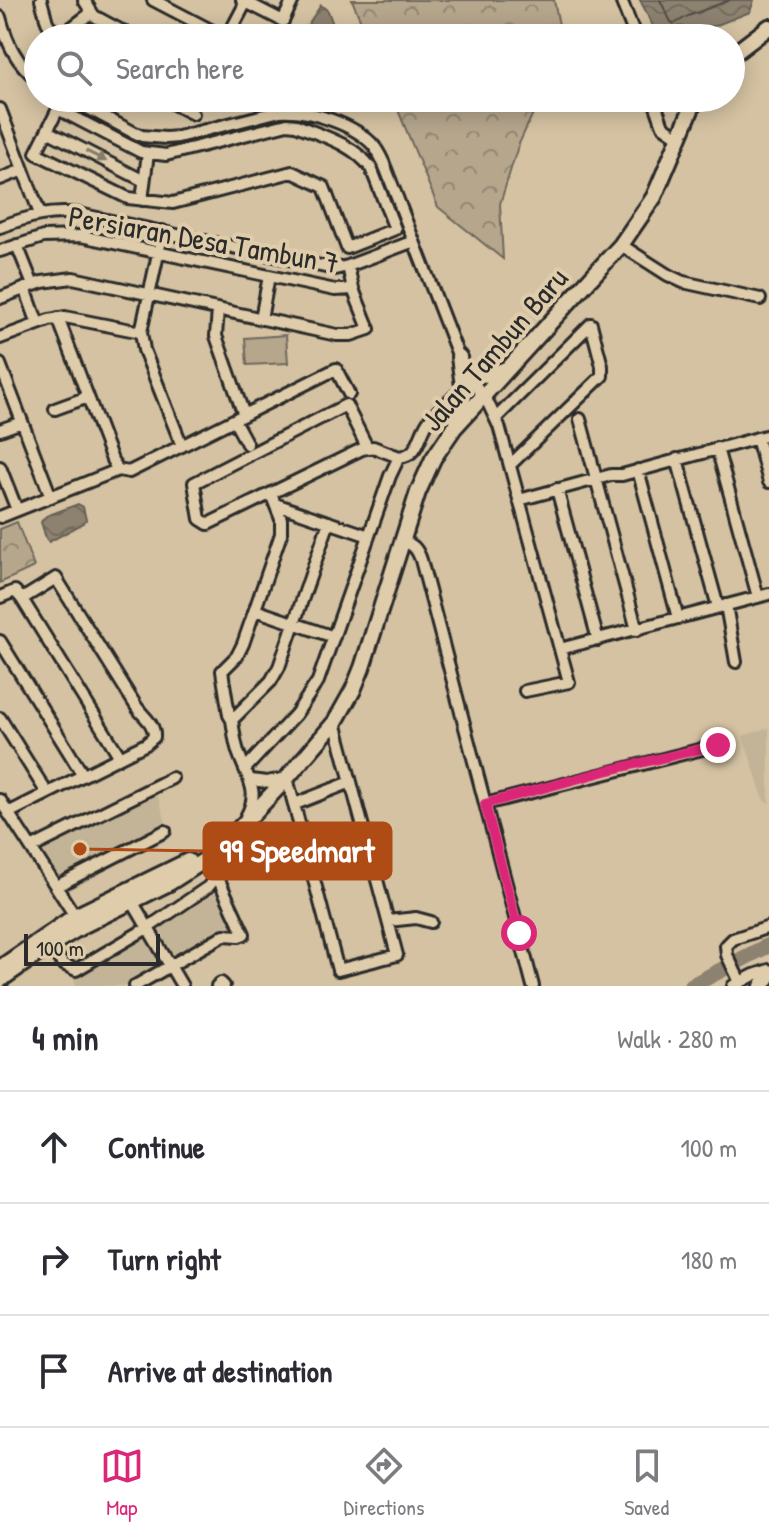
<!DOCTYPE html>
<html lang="en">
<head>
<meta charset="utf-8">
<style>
  body { margin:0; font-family:"Patrick Hand",sans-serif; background:#f2f2f3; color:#2b2b33 }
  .scale { position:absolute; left:24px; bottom:20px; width:136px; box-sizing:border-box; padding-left:8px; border:4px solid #2b2b2b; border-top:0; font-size:22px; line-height:28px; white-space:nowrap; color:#2b2b2b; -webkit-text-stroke:6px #dfccaa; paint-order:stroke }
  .stop { position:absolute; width:24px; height:24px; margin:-18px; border:6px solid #db2777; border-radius:50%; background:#fff }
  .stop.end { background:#db2777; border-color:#fff; box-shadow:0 2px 8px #0008 }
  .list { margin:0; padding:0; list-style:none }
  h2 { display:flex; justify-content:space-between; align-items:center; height:104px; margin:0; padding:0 32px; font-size:34px }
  h2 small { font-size:26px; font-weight:400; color:#7c7c81 }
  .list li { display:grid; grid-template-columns:52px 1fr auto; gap:24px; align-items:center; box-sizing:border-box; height:112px; padding:0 32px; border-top:2px solid #e1e1e2 }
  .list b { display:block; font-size:30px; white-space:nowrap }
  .list em { font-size:26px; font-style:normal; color:#7c7c81 }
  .icon { flex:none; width:44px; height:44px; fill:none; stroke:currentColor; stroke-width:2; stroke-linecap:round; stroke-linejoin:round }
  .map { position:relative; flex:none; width:769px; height:986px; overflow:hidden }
  .search { position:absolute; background:#fff; box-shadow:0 4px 20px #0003; left:24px; right:24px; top:24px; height:88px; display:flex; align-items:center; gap:20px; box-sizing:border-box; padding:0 28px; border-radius:44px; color:#7c7c81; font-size:30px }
  .sheet { height:440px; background:#fff }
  nav { display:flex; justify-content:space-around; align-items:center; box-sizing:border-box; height:112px; border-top:2px solid #e1e1e2; background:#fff; font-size:22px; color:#7c7c81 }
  nav a { display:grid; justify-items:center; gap:4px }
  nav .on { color:#db2777 }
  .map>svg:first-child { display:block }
  .built { fill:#c4b497 }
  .forest { fill:url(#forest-crowns); stroke:#70685c; stroke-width:2 }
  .pitch { fill:#b5a68c; stroke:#70685c; stroke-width:2 }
  .water { fill:url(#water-waves); stroke:#665f54; stroke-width:2 }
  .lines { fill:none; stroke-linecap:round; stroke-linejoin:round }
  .shore { stroke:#524e47; stroke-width:2 }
  .river { stroke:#8d8270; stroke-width:16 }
  .minor-casing { stroke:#2b2b2b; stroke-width:16 }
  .major-casing { stroke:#2b2b2b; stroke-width:20 }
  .minor { stroke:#dfccaa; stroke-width:10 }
  .major { stroke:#dfccaa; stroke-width:14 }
  .oneway { fill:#857c6a }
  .route { stroke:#db2777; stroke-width:10 }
  .labels { text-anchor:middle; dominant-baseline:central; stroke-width:8; stroke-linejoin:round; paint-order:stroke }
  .street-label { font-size:30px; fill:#2b2b2b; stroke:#dfccaa }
  .leader { fill:none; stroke:#af4b15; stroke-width:3 }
  .callout-dot { fill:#af4b15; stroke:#dfccaa; stroke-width:3 }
  .callout { fill:#af4b15; stroke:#af4b15; stroke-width:3 }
  .callout-label { font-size:32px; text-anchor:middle; font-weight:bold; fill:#fff }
</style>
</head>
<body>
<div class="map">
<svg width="769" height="986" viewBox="0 0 769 986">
  <defs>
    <pattern id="forest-crowns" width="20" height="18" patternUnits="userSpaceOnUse" patternTransform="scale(2)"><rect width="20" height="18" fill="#b5a68c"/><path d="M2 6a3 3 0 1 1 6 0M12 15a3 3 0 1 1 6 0" fill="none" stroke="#938773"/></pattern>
    <pattern id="water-waves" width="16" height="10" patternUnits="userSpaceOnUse" patternTransform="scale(2)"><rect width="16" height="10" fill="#8d8270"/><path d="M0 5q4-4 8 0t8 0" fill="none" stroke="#736b5c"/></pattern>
  </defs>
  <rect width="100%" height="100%" fill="#d4c2a2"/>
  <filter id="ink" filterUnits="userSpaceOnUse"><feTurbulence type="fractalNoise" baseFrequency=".0125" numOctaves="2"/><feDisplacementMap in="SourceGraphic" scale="16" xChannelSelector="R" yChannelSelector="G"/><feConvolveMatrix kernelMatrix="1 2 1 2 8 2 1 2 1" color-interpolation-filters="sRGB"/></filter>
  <g filter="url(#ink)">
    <!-- built -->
    <path class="built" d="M769 728V803L764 801 743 736Z
      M155 788 171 837 60 895 29 848Z
      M218 886 235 926 136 986H76L72 974Z"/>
    <!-- forest -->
    <path class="forest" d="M352 0H554L560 30 558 38H368Z
      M393 98H540L518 146 500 204 503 259 438 207Z
      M17 522 34 567 0 583V529Z"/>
    <!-- pitch -->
    <path class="pitch" d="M286 335 288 363 247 365 245 338Z"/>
    <!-- water -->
    <path class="water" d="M640 0H754L750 12 684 38H659Z
      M321 5 328 11 338 38H299Z
      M78 504 83 507 86 520 82 524 49 542 46 538 41 522 46 516Z"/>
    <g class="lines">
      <!-- shore -->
      <path class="shore" d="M660 0 671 22 674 24 688 16 730 0"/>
      <!-- river -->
      <path class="river" d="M691 986 769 945"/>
      <defs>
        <path id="minor" d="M41 0 47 22 57 38
          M84 0 94 16 135 38
          M153 0 226 38
          M242 0 283 21 293 0
          M621 0 636 38
          M0 17C7 43 16 63 38 80
          M58 38 91 13
          M227 38 246 2
          M69 98 133 132 142 136 166 138 178 137 280 111C308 109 355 124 374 146 379 153 383 161 386 169L463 368 488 403 499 426 569 682 525 691
          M162 98 193 114
          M653 98 663 126 679 137
          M0 109 40 214
          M58 109 141 152 166 155 287 124 296 125C323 136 353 144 371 168L395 229 347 248 324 187 292 172 173 203 128 198 36 153Z
          M47 131 144 181
          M0 179 23 170
          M142 200 148 153
          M0 227C27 217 51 210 79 214L335 269 348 266 414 241
          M163 231 141 332 144 350 182 446
          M17 245 33 285
          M621 245 668 275 683 282 760 299
          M0 251 43 237 81 236 335 290 353 289
          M25 288 38 324
          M0 298 42 282 73 278 337 335H351L369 329 353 289 348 266
          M218 310 216 336 244 415
          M58 318 112 460 118 470
          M261 319 269 276
          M0 338 49 320 65 317 141 332
          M0 364 51 497
          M55 409 88 397
          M496 418 591 324
          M580 419 637 630
          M234 420 247 444
          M0 430 22 422
          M757 438 769 482
          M367 447 346 405 194 483 200 519 208 524 362 449 373 447 399 457
          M717 448 758 597
          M677 459 718 607
          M510 465 602 376V366L591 324
          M0 467 17 510
          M638 470 678 618
          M557 489 598 640
          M519 500 611 475H622L769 435
          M275 504 369 536
          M0 517 118 470 129 472 336 369 349 394
          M402 540C413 545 417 548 421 560L533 986
          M0 597 15 591 22 599 56 578 136 706C143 717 155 723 154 737L146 744 8 813
          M22 599 120 757
          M726 605 736 662
          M255 610 334 637
          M0 641 83 775
          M560 649 769 594
          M0 718 47 793
          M232 720 271 681 279 667 329 522
          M245 769 296 714 318 681 390 476 399 457C421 455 418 433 430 419 440 408 453 398 464 388
          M251 780 267 782 287 778 338 970 397 955 335 722
          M0 800 75 916
          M295 804 351 782
          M485 804 718 745
          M246 817C260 792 249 781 240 757 235 746 234 732 232 720L229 715 222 671 237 656 243 644 281 534V519L271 494
          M31 848 172 778
          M57 886 165 831
          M132 901 182 986
          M388 921 416 918 431 922
          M49 946 63 964 76 970 149 927 208 887 217 876 209 859
          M740 982 727 955 726 946 733 939 769 927
          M135 986 224 935 239 936 244 934 217 876
          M217 986 221 983 224 986
          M733 986 754 975 769 970"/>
        <path id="major" d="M731 56 769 27
          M463 368C479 378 491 376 508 368
          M457 420 464 393 459 357
          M0 968 75 916 188 861
          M0 980 49 946 84 925 169 883 216 853 287 778 335 722 353 690 362 668 418 492 433 459 454 428 621 245 654 197 696 98
          M762 986 769 976"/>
      </defs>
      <!-- minor casing -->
      <use href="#minor" class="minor-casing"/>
      <!-- major casing -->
      <use href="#major" class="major-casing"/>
      <!-- minor -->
      <use href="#minor" class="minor"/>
      <!-- major -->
      <use href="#major" class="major"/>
    </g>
    <!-- one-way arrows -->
    <defs><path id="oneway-solid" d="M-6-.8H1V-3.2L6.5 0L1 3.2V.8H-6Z" transform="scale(2)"/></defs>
    <use class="oneway" href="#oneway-solid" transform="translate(96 156) rotate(27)"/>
  </g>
  <g class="lines" filter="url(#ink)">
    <!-- route -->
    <path class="route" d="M519 933 485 804 606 771 718 745"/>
  </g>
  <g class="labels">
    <!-- street labels -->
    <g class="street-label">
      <text transform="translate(204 239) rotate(10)">Persiaran Desa Tambun 7</text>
      <text transform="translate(494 349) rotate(-49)">Jalan Tambun Baru</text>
    </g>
  </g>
  <!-- callouts -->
  <path class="leader" d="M80 849L204 851"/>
  <circle class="callout-dot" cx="80" cy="849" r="8"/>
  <rect class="callout" x="204" y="823" width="187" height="56" rx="8"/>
  <g class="callout-label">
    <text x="297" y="862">99 Speedmart</text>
  </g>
</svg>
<div class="scale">100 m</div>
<div class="stop" style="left:519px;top:933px"></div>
<div class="stop end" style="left:718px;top:745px"></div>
<div class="search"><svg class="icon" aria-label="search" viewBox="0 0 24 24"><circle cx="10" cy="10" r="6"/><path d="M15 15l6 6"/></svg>Search here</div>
</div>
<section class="sheet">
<h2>4 min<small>Walk · 280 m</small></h2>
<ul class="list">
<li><svg class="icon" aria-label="ahead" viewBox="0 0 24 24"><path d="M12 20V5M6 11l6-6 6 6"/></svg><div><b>Continue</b></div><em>100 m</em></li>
<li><svg class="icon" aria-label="right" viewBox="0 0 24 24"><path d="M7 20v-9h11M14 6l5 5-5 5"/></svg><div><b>Turn right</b></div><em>180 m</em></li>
<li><svg class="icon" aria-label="arrive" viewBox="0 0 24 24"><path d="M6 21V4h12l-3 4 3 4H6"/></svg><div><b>Arrive at destination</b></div></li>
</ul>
</section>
<nav>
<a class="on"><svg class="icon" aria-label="map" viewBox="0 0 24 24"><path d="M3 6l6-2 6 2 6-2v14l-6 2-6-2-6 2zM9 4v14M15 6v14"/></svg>Map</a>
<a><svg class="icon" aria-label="directions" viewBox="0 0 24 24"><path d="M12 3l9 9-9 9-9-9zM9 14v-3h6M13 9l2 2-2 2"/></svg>Directions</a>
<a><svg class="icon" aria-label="saved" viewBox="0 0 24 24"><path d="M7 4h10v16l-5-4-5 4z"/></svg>Saved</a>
</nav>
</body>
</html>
